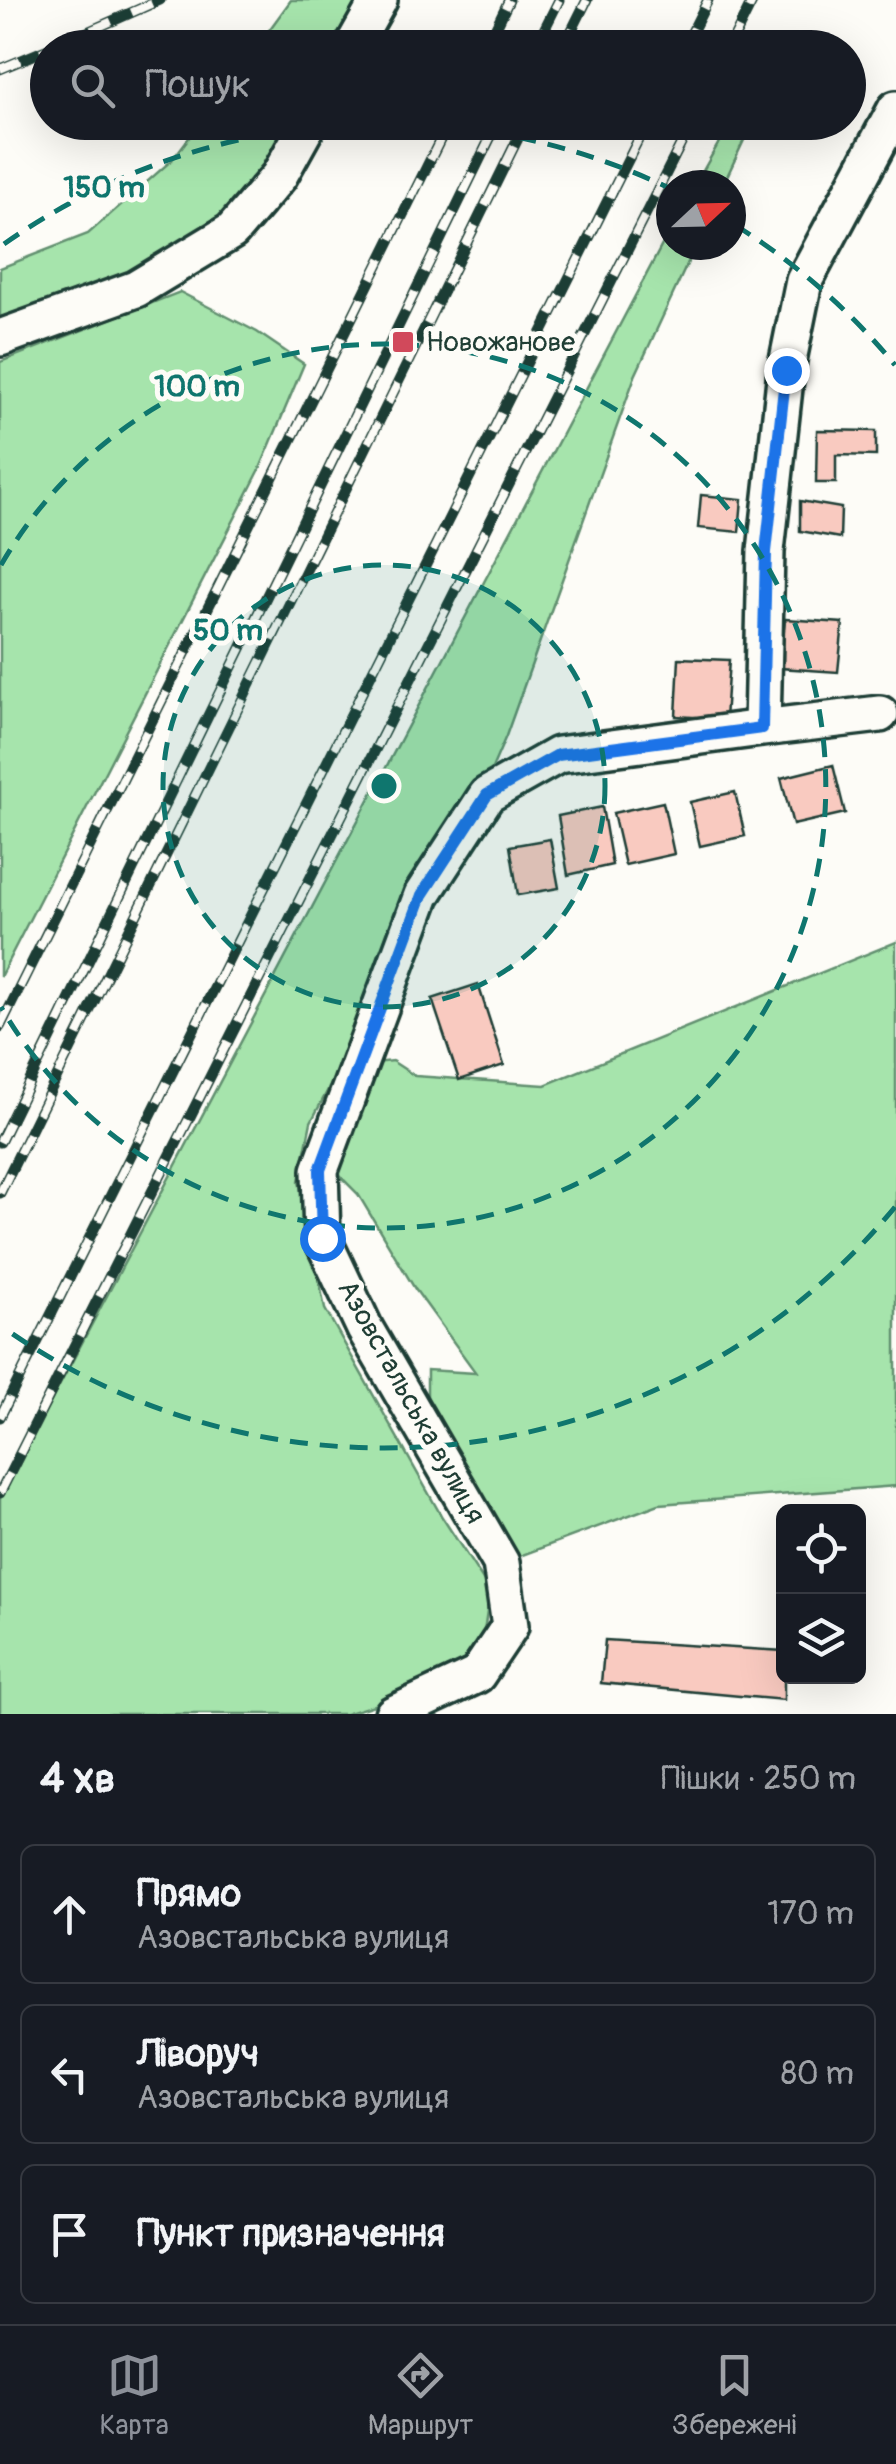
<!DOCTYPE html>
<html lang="uk">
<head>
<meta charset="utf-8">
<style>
  body { margin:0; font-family:Pangolin,sans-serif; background:#242831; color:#f1f3f6 }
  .controls { position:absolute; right:30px; bottom:30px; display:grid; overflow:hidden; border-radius:15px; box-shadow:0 10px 40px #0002 }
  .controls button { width:90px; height:90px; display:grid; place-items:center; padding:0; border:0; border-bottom:2px solid #363941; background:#171b24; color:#f1f3f6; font:50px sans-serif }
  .compass { position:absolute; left:656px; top:170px; width:90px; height:90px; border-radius:50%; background:#171b24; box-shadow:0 10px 40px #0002; rotate:68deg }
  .stop { position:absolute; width:30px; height:30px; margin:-22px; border:8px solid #1a73e8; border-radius:50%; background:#fff }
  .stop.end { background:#1a73e8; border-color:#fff; box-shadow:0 2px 10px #0008 }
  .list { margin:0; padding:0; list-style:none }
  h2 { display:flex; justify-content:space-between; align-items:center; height:130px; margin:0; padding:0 40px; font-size:42px }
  h2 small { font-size:32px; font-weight:400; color:#9ea1a6 }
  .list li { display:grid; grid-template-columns:65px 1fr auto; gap:30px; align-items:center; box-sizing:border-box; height:140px; margin:0 20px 20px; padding:0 20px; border:2px solid #363941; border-radius:15px }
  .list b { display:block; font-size:38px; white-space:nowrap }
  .list p { margin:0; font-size:32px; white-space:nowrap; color:#9ea1a6 }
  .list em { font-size:32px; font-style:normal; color:#9ea1a6 }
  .icon { flex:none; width:55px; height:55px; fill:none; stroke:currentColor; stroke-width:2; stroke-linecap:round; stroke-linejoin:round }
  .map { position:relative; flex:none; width:896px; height:1714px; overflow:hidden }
  .search { position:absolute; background:#171b24; box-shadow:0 10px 40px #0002; left:30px; right:30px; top:30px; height:110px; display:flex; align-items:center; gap:25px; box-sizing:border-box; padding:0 35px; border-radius:55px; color:#9ea1a6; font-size:38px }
  .sheet { height:610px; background:#171b24 }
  nav { display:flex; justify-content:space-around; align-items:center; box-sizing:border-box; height:140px; border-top:2px solid #363941; background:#171b24; font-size:28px; color:#9ea1a6 }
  nav a { display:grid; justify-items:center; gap:5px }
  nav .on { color:#8c9099 }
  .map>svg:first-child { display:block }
  .green { fill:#a6e4ac; stroke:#629070; stroke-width:2.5 }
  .building { fill:#f9cac0; stroke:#1f3d34; stroke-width:2.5 }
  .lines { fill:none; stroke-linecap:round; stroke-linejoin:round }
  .street-casing { stroke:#1f3d34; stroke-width:42 }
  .street { stroke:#fdfcf7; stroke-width:35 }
  .rail-casing { stroke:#1f3d34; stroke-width:11 }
  .rail { stroke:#fdfcf7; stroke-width:8; stroke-dasharray:22; stroke-linecap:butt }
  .route { stroke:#1a73e8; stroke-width:12 }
  .ring { fill:none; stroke:#0f766e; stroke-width:5; stroke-dasharray:18 12 }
  .poi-dot { fill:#d1495b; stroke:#fdfcf7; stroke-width:4 }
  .labels { text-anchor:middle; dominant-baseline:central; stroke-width:10; stroke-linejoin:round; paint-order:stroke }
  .poi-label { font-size:28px; fill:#1f3d34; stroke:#fdfcf7; text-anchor:start }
  .street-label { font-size:28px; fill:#1f3d34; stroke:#fdfcf7 }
  .centre { fill:#0f766e; stroke:#fdfcf7; stroke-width:5 }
  .ring-label { font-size:30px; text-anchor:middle; font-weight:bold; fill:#0f766e; stroke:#fdfcf7; stroke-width:10; stroke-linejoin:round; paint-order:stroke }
</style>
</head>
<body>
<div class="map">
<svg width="896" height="1714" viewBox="0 0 896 1714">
  <rect width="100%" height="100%" fill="#fdfcf7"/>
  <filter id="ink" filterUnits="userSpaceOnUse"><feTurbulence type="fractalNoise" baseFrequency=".01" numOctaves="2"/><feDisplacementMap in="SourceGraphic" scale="20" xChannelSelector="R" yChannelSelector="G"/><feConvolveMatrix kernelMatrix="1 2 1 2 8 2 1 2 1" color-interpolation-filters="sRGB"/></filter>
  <g filter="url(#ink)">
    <!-- green -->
    <path class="green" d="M291 0H359L362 7 340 47 256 48Z
      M200 123H301L263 194 173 266 0 340V268L88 234 172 160Z
      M730 123H752L723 185H695Z
      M671 228V245H696L635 376 506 736 469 822 311 1122 299 1181 325 1309 442 1517 490 1591 484 1632 474 1664 387 1701 345 1714H0V1498Z
      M180 292 257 332 304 364 259 471 0 977V362Z
      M896 942V1486L659 1504 517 1557 427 1436V1370L476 1373 415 1289 358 1194 336 1172 359 1065 392 1061 415 1076 545 1085Z"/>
    <!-- building -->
    <path class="building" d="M817 430 876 431V456L836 455V483H816Z
      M701 495 742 499 739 532 698 528Z
      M800 501 841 508 840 538 800 531Z
      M785 619 843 623 838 672 780 668Z
      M679 658 729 660 725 719 676 716Z
      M833 765 845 813 793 825 781 778Z
      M735 792 745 836 700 846 690 802Z
      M663 802 674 854 625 865 613 813Z
      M602 807 612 865 568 875 558 816Z
      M550 839 559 888 518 895 510 846Z
      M478 984 504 1065 459 1080 432 999Z
      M605 1640 784 1651V1700L601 1683Z"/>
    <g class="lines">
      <defs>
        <path id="street" d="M352 48 379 0
          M0 338 136 289 232 231 279 176 309 122
          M762 728 880 714
          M393 1714 477 1675 510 1626 501 1563 365 1329 322 1238 320 1170 422 895 487 795 558 755 762 728 766 551 786 370 804 281 896 109"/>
      </defs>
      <!-- street casing -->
      <use href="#street" class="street-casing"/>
      <!-- street -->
      <use href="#street" class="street"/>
      <defs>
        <path id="rail" d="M51 48 160 0
          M486 48 509 0
          M535 48 559 0
          M563 48 587 0
          M684 48 708 0
          M729 48 753 0
          M0 69 48 49
          M0 1027 449 122
          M0 1142 498 122
          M0 1193 526 122
          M0 1417 647 122
          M0 1493 692 122"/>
      </defs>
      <!-- rail casing -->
      <use href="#rail" class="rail-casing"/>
      <!-- rail -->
      <use href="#rail" class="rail"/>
    </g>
  </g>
  <g class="lines" filter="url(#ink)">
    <!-- route -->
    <path class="route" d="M322 1238 320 1170 422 895 487 795 558 755 762 728 766 552 786 370"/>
  </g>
  <!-- distance rings -->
  <circle cx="384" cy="786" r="221" fill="#0f766e" fill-opacity=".12"/>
  <g class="ring">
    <circle cx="384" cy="786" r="221"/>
    <path d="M1 565A442 442 0 1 1 1 1007"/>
    <path d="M895 1207A662 662 0 0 1 4 1328M4 244A662 662 0 0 1 669 188M735 225A662 662 0 0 1 895 365"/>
  </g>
  <!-- markers -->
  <rect class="poi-dot" x="391" y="330" width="24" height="24" rx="5"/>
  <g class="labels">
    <!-- poi labels -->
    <g class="poi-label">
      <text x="426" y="342">Новожанове</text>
    </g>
    <!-- street labels -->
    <g class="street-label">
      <text transform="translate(411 1402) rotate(61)">Азовстальська вулиця</text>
    </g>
  </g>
  <circle cx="384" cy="786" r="15" class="centre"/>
  <g class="ring-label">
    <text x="104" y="197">150 m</text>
    <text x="197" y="396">100 m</text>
    <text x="228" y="640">50 m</text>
  </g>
</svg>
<div class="controls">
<button><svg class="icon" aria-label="locate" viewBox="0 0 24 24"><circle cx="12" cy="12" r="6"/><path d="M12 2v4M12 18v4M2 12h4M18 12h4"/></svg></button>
<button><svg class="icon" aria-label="layers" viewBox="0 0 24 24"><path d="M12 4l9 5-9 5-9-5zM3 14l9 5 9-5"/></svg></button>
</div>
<svg class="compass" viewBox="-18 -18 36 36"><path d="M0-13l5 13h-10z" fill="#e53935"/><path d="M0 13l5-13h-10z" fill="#9ea1a6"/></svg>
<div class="stop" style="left:322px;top:1238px"></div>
<div class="stop end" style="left:786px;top:370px"></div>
<div class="search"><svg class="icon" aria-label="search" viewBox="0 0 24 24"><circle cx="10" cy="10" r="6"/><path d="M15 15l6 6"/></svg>Пошук</div>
</div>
<section class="sheet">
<h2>4 хв<small>Пішки · 250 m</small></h2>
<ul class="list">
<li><svg class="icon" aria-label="ahead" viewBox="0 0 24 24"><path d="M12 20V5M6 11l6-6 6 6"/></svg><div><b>Прямо</b><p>Азовстальська вулиця</p></div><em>170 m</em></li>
<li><svg class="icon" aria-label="left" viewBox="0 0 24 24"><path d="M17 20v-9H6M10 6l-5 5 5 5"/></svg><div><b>Ліворуч</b><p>Азовстальська вулиця</p></div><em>80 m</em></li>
<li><svg class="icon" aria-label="arrive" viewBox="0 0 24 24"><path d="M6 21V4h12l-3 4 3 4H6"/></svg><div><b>Пункт призначення</b></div></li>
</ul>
</section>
<nav>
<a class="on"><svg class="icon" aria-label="map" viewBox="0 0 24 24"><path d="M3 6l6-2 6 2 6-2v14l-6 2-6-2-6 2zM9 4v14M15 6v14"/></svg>Карта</a>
<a><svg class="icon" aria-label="directions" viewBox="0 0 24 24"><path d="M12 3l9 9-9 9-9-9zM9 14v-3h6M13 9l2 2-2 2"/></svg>Маршрут</a>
<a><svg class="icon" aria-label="saved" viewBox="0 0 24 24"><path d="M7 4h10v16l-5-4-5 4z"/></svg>Збережені</a>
</nav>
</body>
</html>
